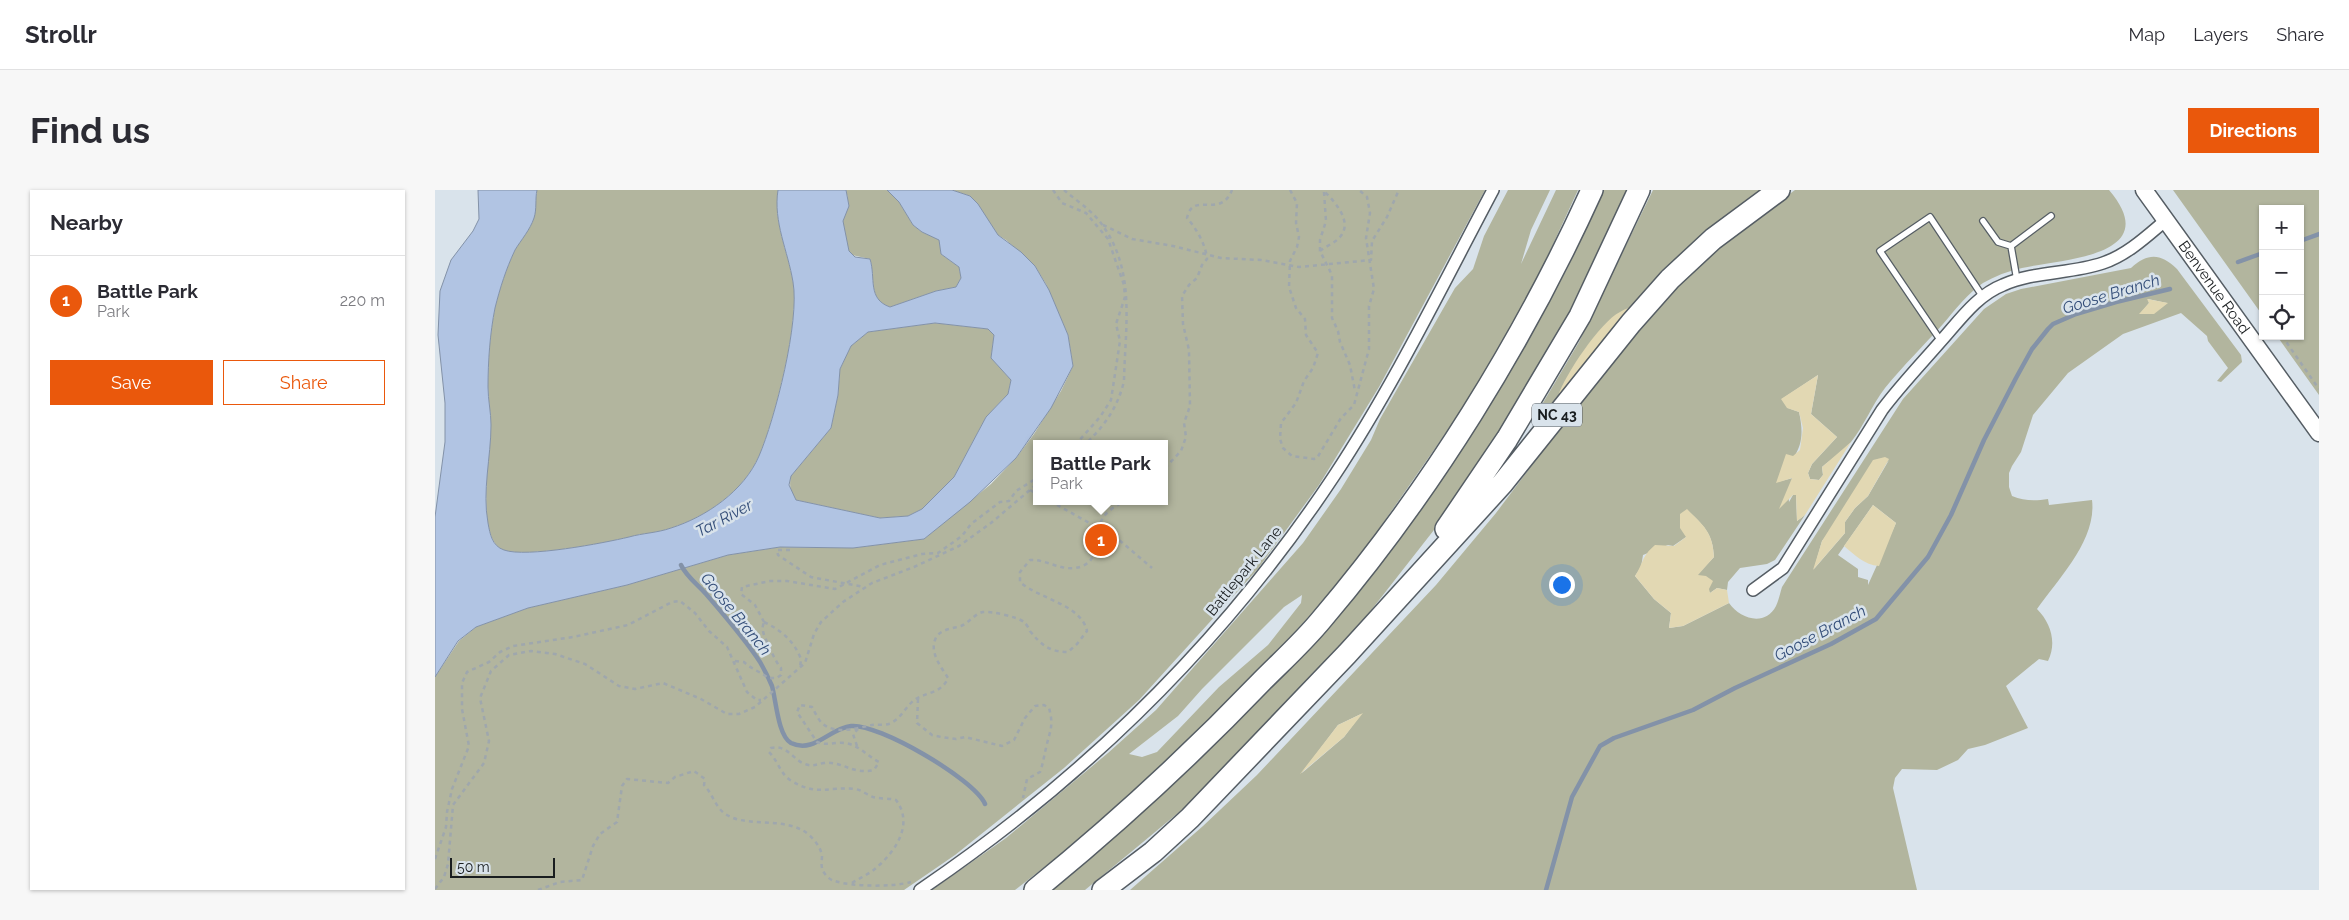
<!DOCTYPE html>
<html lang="en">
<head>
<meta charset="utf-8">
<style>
  body { margin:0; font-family:Raleway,sans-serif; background:#f7f7f7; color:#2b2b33 }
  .controls { position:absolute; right:15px; top:15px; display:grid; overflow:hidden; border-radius:0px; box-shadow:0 1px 4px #0004 }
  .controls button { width:45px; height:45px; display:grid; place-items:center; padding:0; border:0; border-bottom:1px solid #e1e1e2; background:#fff; color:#2b2b33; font:25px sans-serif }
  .scale { position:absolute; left:15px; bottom:12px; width:105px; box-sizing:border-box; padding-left:5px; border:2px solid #191d1f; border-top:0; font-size:14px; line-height:18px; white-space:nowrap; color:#191d1f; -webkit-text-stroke:4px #d9e3eb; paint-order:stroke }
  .you { position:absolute; left:1126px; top:394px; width:18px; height:18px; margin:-12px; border:4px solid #fff; border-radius:50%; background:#1a73e8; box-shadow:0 0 0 8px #1a73e833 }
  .badge { display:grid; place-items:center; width:32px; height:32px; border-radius:50%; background:#ea580c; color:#fff; font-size:16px; font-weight:700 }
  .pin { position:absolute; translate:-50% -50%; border:2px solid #fff; box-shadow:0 1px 5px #0006 }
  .popup { position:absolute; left:598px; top:250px; width:135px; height:65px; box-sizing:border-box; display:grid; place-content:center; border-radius:0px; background:#fff; filter:drop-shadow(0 1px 4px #0005); font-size:16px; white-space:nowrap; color:#7c7c81 }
  .popup b { font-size:19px; color:#2b2b33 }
  .popup::after { content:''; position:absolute; left:50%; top:100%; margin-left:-10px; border:10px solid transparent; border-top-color:#fff }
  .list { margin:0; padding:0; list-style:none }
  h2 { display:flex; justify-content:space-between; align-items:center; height:65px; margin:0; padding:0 20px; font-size:21px }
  h2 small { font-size:16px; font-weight:400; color:#7c7c81 }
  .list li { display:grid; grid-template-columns:32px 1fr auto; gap:15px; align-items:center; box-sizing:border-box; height:90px; padding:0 20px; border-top:1px solid #e1e1e2 }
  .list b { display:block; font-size:19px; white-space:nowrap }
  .list p { margin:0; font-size:16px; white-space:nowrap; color:#7c7c81 }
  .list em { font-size:16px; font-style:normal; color:#7c7c81 }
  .actions { display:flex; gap:10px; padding:15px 20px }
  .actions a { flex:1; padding:11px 0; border:1px solid #ea580c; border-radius:0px; text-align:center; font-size:18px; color:#ea580c }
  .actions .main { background:#ea580c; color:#fff }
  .icon { flex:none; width:28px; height:28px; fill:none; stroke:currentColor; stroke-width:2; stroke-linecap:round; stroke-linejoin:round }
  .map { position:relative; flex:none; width:1884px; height:700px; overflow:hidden; border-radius:0px }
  header { display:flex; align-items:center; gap:30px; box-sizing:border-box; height:70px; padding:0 25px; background:#fff; border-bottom:1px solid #e1e1e2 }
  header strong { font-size:24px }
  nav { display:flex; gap:28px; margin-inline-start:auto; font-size:18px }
  .intro { display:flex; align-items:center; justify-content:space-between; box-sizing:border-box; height:120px; padding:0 30px }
  h1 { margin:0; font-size:35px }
  .button { padding:12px 22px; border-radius:0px; background:#ea580c; color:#fff; font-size:18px; font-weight:700 }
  main { display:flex; gap:30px; padding:0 30px }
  aside { flex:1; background:#fff; border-radius:0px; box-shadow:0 1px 4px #0004 }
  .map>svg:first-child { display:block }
  .green { fill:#b2b59e; fill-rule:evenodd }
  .sand { fill:#e2d8b3 }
  .water { fill:#b1c4e3; stroke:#8392a8; fill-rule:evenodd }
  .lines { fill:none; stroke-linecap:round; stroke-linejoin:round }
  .stream { stroke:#8392a8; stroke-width:4.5 }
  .lane-casing { stroke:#555d64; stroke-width:8 }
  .street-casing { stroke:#555d64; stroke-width:14 }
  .secondary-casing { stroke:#555d64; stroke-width:19 }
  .highway-casing { stroke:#555d64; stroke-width:24 }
  .path { stroke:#9fa7ad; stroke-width:2.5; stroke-dasharray:4 4; stroke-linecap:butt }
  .lane { stroke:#fff; stroke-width:5.5 }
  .street { stroke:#fff; stroke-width:11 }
  .secondary { stroke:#fff; stroke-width:16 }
  .highway { stroke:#fff; stroke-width:21 }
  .labels { text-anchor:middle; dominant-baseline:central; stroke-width:5; stroke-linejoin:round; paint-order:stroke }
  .shield { fill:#d9e3eb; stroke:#53585c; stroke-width:1 }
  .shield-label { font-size:14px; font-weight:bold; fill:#191d1f }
  .street-label { font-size:15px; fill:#191d1f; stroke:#d9e3eb }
  .water-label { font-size:16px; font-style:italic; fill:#334d78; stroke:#d9e3eb }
</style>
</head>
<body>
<header>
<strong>Strollr</strong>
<nav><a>Map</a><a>Layers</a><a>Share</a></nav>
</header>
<div class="intro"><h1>Find us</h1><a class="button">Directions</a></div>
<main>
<aside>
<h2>Nearby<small></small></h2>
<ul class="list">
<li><span class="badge">1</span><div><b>Battle Park</b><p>Park</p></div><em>220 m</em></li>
</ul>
<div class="actions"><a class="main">Save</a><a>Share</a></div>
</aside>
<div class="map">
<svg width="1884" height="700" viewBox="0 0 1884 700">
  <rect width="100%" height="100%" fill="#d9e3eb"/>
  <!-- green -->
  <path class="green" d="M102 0H343C338 32 353 61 358 92 365 130 340 229 324 266 309 301 271 327 236 338 222 343 208 343 194 347 169 353 91 368 69 360 39 350 56 260 56 235 56 222 53 210 53 197 53 171 55 143 60 118 65 96 72 76 82 56 87 48 94 41 97 32 101 22 100 11 102 0Z
    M411 0H452L464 12 478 35 487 42 505 50 506 64 524 77 526 88 521 97 501 101 455 117C432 109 441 88 435 69L417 65C411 58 407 41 408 31 410 16 416 19 411 0Z
    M517 0H1050L944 197 884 295 822 380 704 510 629 578 520 665 469 700H0V487L24 451 41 437 93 418 192 395 293 365 345 357 418 358 489 349 556 294 581 268 599 244 626 201 638 176 633 145 611 94 600 76 571 50 563 45 535 6ZM602 254H730V311H602Z
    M1073 0H1115L1096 40 1086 74 1121 0H1143L1102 89 1068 154 1026 221 930 359 895 403 833 472 781 527 681 621 580 700H497L571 648 673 563 721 520 868 353 906 299 936 250 945 229 1020 98 1038 79 1049 46ZM867 405 866 413 833 455 784 497 722 562 707 567 694 564 743 526 767 499 849 417Z
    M1168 0H1197L1147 103 1098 190 1006 331 912 451 749 618 696 662 650 700H613L657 666 755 579 869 462 1060 205 1131 81Z
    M1218 0H1334L1127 210 1108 234 1099 228 1144 152Z
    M1360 0H1674C1731 67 1626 69 1587 78 1573 81 1560 86 1548 93 1533 103 1520 120 1508 134 1489 155 1468 176 1450 198 1437 215 1429 236 1416 252 1408 262 1396 269 1387 277L1388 285 1384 290 1375 289 1373 283 1377 274 1402 247 1376 224 1383 185 1347 209 1353 218 1364 222C1372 258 1360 264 1342 292L1358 288 1353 300 1354 312 1358 305H1361L1362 331 1370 325 1340 370 1332 374 1305 378 1293 392 1292 400 1282 398 1275 403 1262 385 1279 367C1278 343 1268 335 1252 320L1251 347 1238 356 1233 355 1208 365 1206 377 1200 386 1219 409 1236 423 1234 438 1248 436 1294 413C1305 429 1330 437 1341 416 1344 410 1345 403 1347 397L1468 209 1549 119 1571 104 1586 99 1696 78C1713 63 1725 63 1742 79L1806 165 1807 172 1786 192 1782 191 1793 178 1773 151 1772 146 1746 123 1688 144 1633 183 1598 225 1586 262 1577 276 1574 283V297L1577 306C1589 311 1600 311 1613 309L1614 315 1657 310C1662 350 1623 389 1602 419 1616 433 1622 453 1613 471L1604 469 1571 496 1593 538 1550 555 1533 559 1523 570 1502 580 1467 579 1460 588 1458 598 1482 700H695L768 636 822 585 1001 395 1061 323 1176 170 1268 68ZM1713 109 1732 113 1726 118 1705 124 1714 113ZM1454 270 1433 306 1420 318 1410 332V343L1379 379 1387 351ZM1438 315 1461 333 1433 395V390L1423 387V379L1403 365ZM926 524 909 547 867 583 903 535Z
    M1738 0H1884V205L1842 146H1865V19H1828V126Z
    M500 133 553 139 559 145 556 168 576 190 573 204 551 227 519 287 487 319 473 326 445 328 361 310C355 302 354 295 356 286L396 238 403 205 405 179 416 156 433 142Z"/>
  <!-- sand -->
  <path class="sand" d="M1712 109 1733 113 1719 124H1704L1714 113Z
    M1203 114 1127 210 1123 206C1130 185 1165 132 1185 122 1191 118 1197 117 1203 114Z
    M1383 185 1376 224 1402 247 1377 274 1373 283 1375 289 1384 290 1388 285 1387 277 1416 252 1370 325 1362 331 1361 305H1358L1344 319 1357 288 1341 293 1351 264 1358 266 1365 260 1368 238 1364 222 1352 218 1346 209Z
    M1450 267 1454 269 1433 306 1420 318 1410 332V343L1378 380 1387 351 1438 270Z
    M1438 315 1461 333 1444 376C1429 375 1420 365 1409 356Z
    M1252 319C1268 335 1278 342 1279 367L1263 385 1271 386 1278 391 1274 399 1275 403 1282 398 1292 400 1294 413 1248 436 1234 438 1236 423 1219 409 1200 386C1209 372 1206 367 1220 355L1239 356 1251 347 1245 338V324Z
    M928 523 909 547 865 584 903 535Z"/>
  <!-- water -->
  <path class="water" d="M43 0H102C100 9 102 19 99 28 95 40 86 50 80 60 71 79 65 98 60 118 55 143 53 171 53 197 53 210 56 222 56 235 56 267 47 301 53 333 55 344 57 356 69 360 91 368 169 353 194 347 208 343 222 343 236 338 271 327 309 301 324 266 340 229 365 131 358 92 353 61 338 32 343 0H411L414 16 408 31 414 61 420 67 435 69C441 88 432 109 455 117L501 101 521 97 526 88 524 77 506 64 504 50 487 42 478 35 464 12 452 0H517L535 6 543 14 563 45 586 62 600 76 614 100 633 145 638 176 616 218 581 268 535 312 489 349 418 358 345 357 293 365 192 395 93 418 41 437 23 451 0 487V327L10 252V213L3 145 5 101 16 70 38 41 44 29ZM500 133 553 139 559 145 556 168 576 190 573 204 551 227 519 287 487 319 473 326 445 328 361 310 354 295 356 286 396 238 403 205 405 179 416 156 433 142Z"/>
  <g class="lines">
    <!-- stream -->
    <path class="stream" d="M1865 51 1884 44
      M1803 72 1828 63
      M246 375C251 386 263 395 271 404 289 425 310 449 325 472 329 479 334 489 337 496 341 510 343 546 356 553 379 564 395 538 416 536 443 533 539 589 550 614
      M1111 700 1137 607 1165 556 1179 548 1258 520 1300 498 1396 454 1441 429 1493 367 1516 325 1549 250 1581 188 1597 159 1613 139 1618 134 1641 124 1681 112 1735 99"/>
    <defs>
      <path id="lane" d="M1548 31 1563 52 1576 56
        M1582 90 1576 56 1616 26
        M1506 151 1445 61 1495 27 1548 107"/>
      <path id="street" d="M1318 400 1348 378 1447 220C1465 196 1486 174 1506 151 1524 131 1542 105 1568 95 1599 81 1636 84 1668 73 1692 65 1712 46 1731 30
        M485 700C650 588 789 452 899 286 959 195 1007 96 1058 0"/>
      <g id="secondary">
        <path id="s1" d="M1709 0 1884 243"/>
      </g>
      <path id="highway" d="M1011 339 1072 249 1145 126 1204 0
        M600 700C680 635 756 565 827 491 847 471 869 451 887 429 995 302 1088 152 1157 0
        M668 700 718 662 755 628 912 464 1067 294 1196 133 1235 89 1278 49 1344 0"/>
    </defs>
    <!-- lane casing -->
    <use href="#lane" class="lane-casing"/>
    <!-- street casing -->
    <use href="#street" class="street-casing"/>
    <!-- secondary casing -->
    <use href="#secondary" class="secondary-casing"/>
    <!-- highway casing -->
    <use href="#highway" class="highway-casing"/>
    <!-- path -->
    <path class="path" d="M618 0 627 13 651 23 673 49 689 95 690 107 681 134 685 151 676 210 665 227 641 254
      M629 0C642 11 659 22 668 36 701 82 690 138 689 191 683 217 669 237 650 254
      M855 0 862 13 861 33 864 47 862 57 855 71 854 97 861 118 870 129 871 145 883 163 878 178 869 191 861 213 846 233 845 249 848 258 857 266 879 269 882 268 906 228 919 215 934 159V116L939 99 931 48 935 23 932 7 924 0
      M889 2 891 31 885 50V61L897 85V128L903 141 905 152 915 175 920 201
      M668 35 697 49 738 56 786 68 826 70 864 77 936 70 937 51 952 27 963 2
      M885 61C891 56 900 53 905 47 919 31 898 10 888 0
      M1847 146 1884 199
      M730 278 746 261 751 247 749 233 755 216 754 160 748 134 747 106 754 95 762 88 767 75 772 69C771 55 761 38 752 28 758 0 785 30 797 0
      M595 300 602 304
      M615 311 683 349 717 378
      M355 360H342L343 365 376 387 429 397
      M329 432 320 415 306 404 307 397 335 391H352L400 399 445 375 487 364 503 363 527 346 536 334 565 312 574 311 581 301 602 288
      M329 432C346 440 359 451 366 469L365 478
      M300 471 309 472C316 479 326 482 333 488H342L346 485V478C342 475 328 445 328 441 327 438 328 435 329 432
      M483 509 482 533 497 545 506 547 521 549 530 547 567 556 579 550 590 528 600 516 609 515 614 518C619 536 615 540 611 558 609 566 608 574 605 582L592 589 588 608
      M422 556 418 544 423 539
      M0 669 11 637 12 622 17 599 34 556 27 519V493L32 482 54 472 65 462 78 456 138 447 193 435 237 412 245 411 260 423 274 441 292 457 312 502 322 510H326
      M417 693C425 688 434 684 441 678 461 661 479 634 461 610 454 608 445 609 438 607 432 605 427 600 420 599 394 596 382 607 355 590 345 583 343 571 334 562L336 558C352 554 358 570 370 574 378 577 382 574 389 573 409 571 416 585 439 580L444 572C432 566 423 554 409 553 400 552 391 556 382 552L362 522 365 515 377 517C380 522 383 530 388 534 402 545 422 538 437 535 443 534 451 536 456 533 466 528 470 518 478 511 489 502 507 504 513 488 506 477 495 463 500 450 504 439 516 439 526 436 534 433 539 424 548 422 556 421 583 427 589 432 591 434 594 438 595 441 606 455 615 462 633 462L642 454 652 441C646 414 604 409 585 392V382L595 370C610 369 624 380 640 378 670 374 656 341 670 325 675 319 683 315 689 311
      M0 699 9 687 13 674 18 615 49 573 54 551 45 508 56 481 74 465 96 461 120 464 150 474 184 496 200 499 228 493 266 509 292 524H304L320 517 370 473 379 444 386 432 408 412 437 393 479 377 524 356 556 333 602 294
      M103 700 125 692 147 690 158 656 165 644 182 632 187 596 192 589 233 593 240 587 259 581 270 589 269 595C277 603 280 616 289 623 309 638 342 627 367 640 375 644 386 656 387 666 387 670 386 674 387 678 388 683 394 690 400 691 417 697 458 697 476 692"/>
    <!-- lane -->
    <use href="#lane" class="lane"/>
    <!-- street -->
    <use href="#street" class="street"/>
    <!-- secondary -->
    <use href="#secondary" class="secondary"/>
    <!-- highway -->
    <use href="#highway" class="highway"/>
  </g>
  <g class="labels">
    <!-- shield labels -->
    <rect class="shield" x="1097" y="213.5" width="50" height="23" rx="4"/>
    <g class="shield-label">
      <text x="1122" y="225">NC 43</text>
    </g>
    <!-- street labels -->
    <g class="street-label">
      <text stroke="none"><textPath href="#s1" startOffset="120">Benvenue Road</textPath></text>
      <text transform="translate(809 381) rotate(-51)">Battlepark Lane</text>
    </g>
    <!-- water labels -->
    <g class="water-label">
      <text transform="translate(1676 104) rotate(-17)">Goose Branch</text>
      <text transform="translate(289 328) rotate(-28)">Tar River</text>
      <text transform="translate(301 424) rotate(51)">Goose Branch</text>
      <text transform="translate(1385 443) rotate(-28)">Goose Branch</text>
    </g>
  </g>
</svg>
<div class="controls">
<button>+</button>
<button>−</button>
<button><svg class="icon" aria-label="locate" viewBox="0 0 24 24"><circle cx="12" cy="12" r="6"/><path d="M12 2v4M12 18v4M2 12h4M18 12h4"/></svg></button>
</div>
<div class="scale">50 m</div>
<div class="you"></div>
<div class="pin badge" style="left:666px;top:350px">1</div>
<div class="popup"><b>Battle Park</b>Park</div>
</div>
</main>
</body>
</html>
